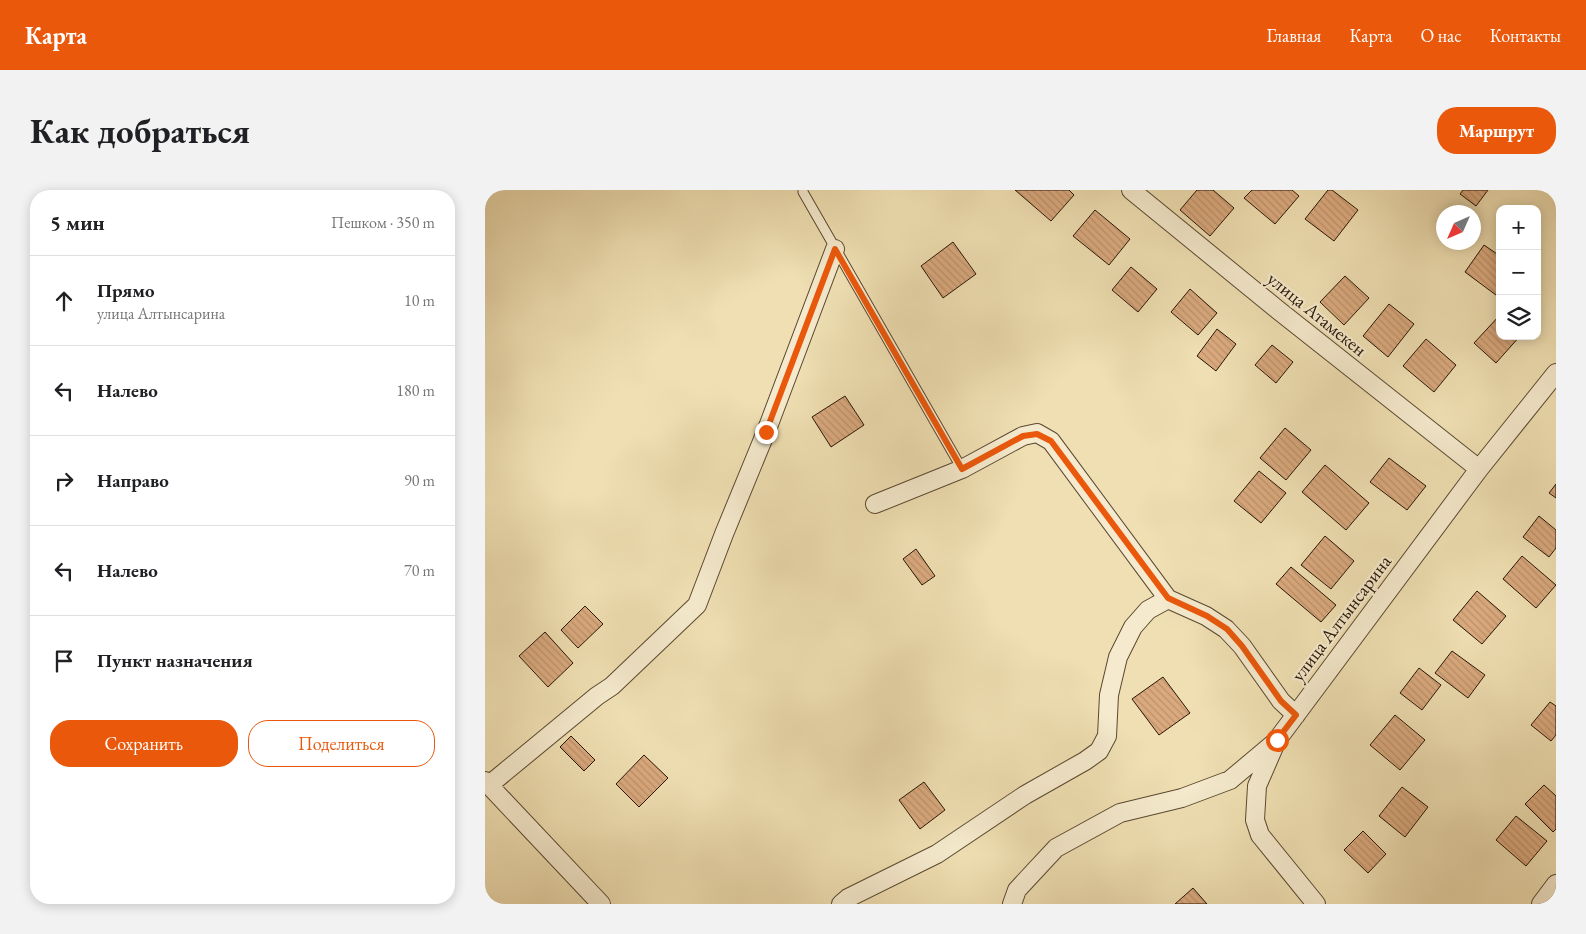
<!DOCTYPE html>
<html lang="ru">
<head>
<meta charset="utf-8">
<style>
  body { margin:0; font-family:"EB Garamond",serif; background:#f2f2f2; color:#202124 }
  .controls { position:absolute; right:15px; top:15px; display:grid; overflow:hidden; border-radius:10px; box-shadow:0 2px 12px #0003 }
  .controls button { width:45px; height:45px; display:grid; place-items:center; padding:0; border:0; border-bottom:1px solid #e0e0e0; background:#fff; color:#202124; font:25px sans-serif }
  .compass { position:absolute; left:951px; top:15px; width:45px; height:45px; border-radius:50%; background:#fff; box-shadow:0 2px 12px #0003; rotate:225deg }
  .stop { position:absolute; width:15px; height:15px; margin:-11px; border:4px solid #ea580c; border-radius:50%; background:#fff }
  .stop.end { background:#ea580c; border-color:#fff; box-shadow:0 1px 5px #0008 }
  .list { margin:0; padding:0; list-style:none }
  h2 { display:flex; justify-content:space-between; align-items:center; height:65px; margin:0; padding:0 20px; font-size:21px }
  h2 small { font-size:16px; font-weight:400; color:#757577 }
  .list li { display:grid; grid-template-columns:32px 1fr auto; gap:15px; align-items:center; box-sizing:border-box; height:90px; padding:0 20px; border-top:1px solid #e0e0e0 }
  .list b { display:block; font-size:19px; white-space:nowrap }
  .list p { margin:0; font-size:16px; white-space:nowrap; color:#757577 }
  .list em { font-size:16px; font-style:normal; color:#757577 }
  .actions { display:flex; gap:10px; padding:15px 20px }
  .actions a { flex:1; padding:11px 0; border:1px solid #ea580c; border-radius:20px; text-align:center; font-size:18px; color:#ea580c }
  .actions .main { background:#ea580c; color:#fff }
  .icon { flex:none; width:28px; height:28px; fill:none; stroke:currentColor; stroke-width:2; stroke-linecap:round; stroke-linejoin:round }
  .map { position:relative; flex:none; width:1071px; height:714px; overflow:hidden; border-radius:20px }
  header { display:flex; align-items:center; gap:30px; box-sizing:border-box; height:70px; padding:0 25px; background:#ea580c; color:#fff }
  header strong { font-size:24px }
  nav { display:flex; gap:28px; margin-inline-start:auto; font-size:18px }
  .intro { display:flex; align-items:center; justify-content:space-between; box-sizing:border-box; height:120px; padding:0 30px }
  h1 { margin:0; font-size:35px }
  .button { padding:12px 22px; border-radius:20px; background:#ea580c; color:#fff; font-size:18px; font-weight:700 }
  main { display:flex; gap:30px; padding:0 30px }
  aside { flex:1; background:#fff; border-radius:20px; box-shadow:0 2px 12px #0003 }
  .map>svg:first-child { display:block }
  .building { fill:url(#building-back-hatch); stroke:#281505 }
  .lines { fill:none; stroke-linecap:round; stroke-linejoin:round }
  .lane-casing { stroke:#5a4830; stroke-width:11 }
  .street-casing { stroke:#5a4830; stroke-width:20 }
  .lane { stroke:#f5eacd; stroke-width:9 }
  .street { stroke:#f5eacd; stroke-width:18 }
  .route { stroke:#ea580c; stroke-width:6 }
  .labels { text-anchor:middle; dominant-baseline:central; stroke-width:4.5; stroke-linejoin:round; paint-order:stroke }
  .street-label { font-size:19px; fill:#281505; stroke:#f5eacd }
</style>
</head>
<body>
<header>
<strong>Карта</strong>
<nav><a>Главная</a><a>Карта</a><a>О нас</a><a>Контакты</a></nav>
</header>
<div class="intro"><h1>Как добраться</h1><a class="button">Маршрут</a></div>
<main>
<aside>
<h2>5 мин<small>Пешком · 350 m</small></h2>
<ul class="list">
<li><svg class="icon" aria-label="ahead" viewBox="0 0 24 24"><path d="M12 20V5M6 11l6-6 6 6"/></svg><div><b>Прямо</b><p>улица Алтынсарина</p></div><em>10 m</em></li>
<li><svg class="icon" aria-label="left" viewBox="0 0 24 24"><path d="M17 20v-9H6M10 6l-5 5 5 5"/></svg><div><b>Налево</b></div><em>180 m</em></li>
<li><svg class="icon" aria-label="right" viewBox="0 0 24 24"><path d="M7 20v-9h11M14 6l5 5-5 5"/></svg><div><b>Направо</b></div><em>90 m</em></li>
<li><svg class="icon" aria-label="left" viewBox="0 0 24 24"><path d="M17 20v-9H6M10 6l-5 5 5 5"/></svg><div><b>Налево</b></div><em>70 m</em></li>
<li><svg class="icon" aria-label="arrive" viewBox="0 0 24 24"><path d="M6 21V4h12l-3 4 3 4H6"/></svg><div><b>Пункт назначения</b></div></li>
</ul>
<div class="actions"><a class="main">Сохранить</a><a>Поделиться</a></div>
</aside>
<div class="map">
<svg width="1071" height="714" viewBox="0 0 1071 714">
  <defs>
    <pattern id="building-back-hatch" width="6" height="6" patternUnits="userSpaceOnUse" patternTransform="scale(1.25)"><rect width="6" height="6" fill="#daa97e"/><path d="M-1 5l2 2M0 0l6 6M5-1l2 2" fill="none" stroke="#bb916b"/></pattern>
  </defs>
  <rect width="100%" height="100%" fill="#efdfb2"/>
  <filter id="stains"><feTurbulence type="fractalNoise" baseFrequency=".004" numOctaves="4"/><feColorMatrix values="0 0 0 0 .2 0 0 0 0 .09 0 0 0 0 .02 0 0 0 .5 -.17"/></filter>
  <radialGradient id="worn" r=".72"><stop offset=".6" stop-color="#630" stop-opacity="0"/><stop offset="1" stop-color="#630" stop-opacity=".3"/></radialGradient>
  <!-- building -->
  <path class="building" d="M530 0H584L589 5 566 31Z
    M712 0H728L749 18 725 46 695 20Z
    M767 0H807L814 6 790 34 759 8Z
    M843 0H847L873 20 849 51 820 29Z
    M978 0H1003L991 16 975 4Z
    M610 20 645 49 624 75 588 46Z
    M468 52 491 84 458 108 436 76Z
    M999 55 1015 66V108L980 82Z
    M646 77 672 99 653 122 627 100Z
    M860 86 884 108 859 135 835 112Z
    M705 99 732 123 713 145 686 122Z
    M904 114 929 134 903 167 878 146Z
    M1015 125V146H1035L1011 173 989 153Z
    M732 139 751 154 731 181 712 166Z
    M941 149 971 175 949 202 918 176Z
    M787 155 808 172 791 193 770 175Z
    M360 206 379 235 346 257 327 227Z
    M800 238 826 260 801 290 775 268Z
    M904 268 941 296 922 320 885 292Z
    M840 275 884 313 861 340 817 302Z
    M774 281 801 303 776 333 749 311Z
    M1071 294V308L1064 303Z
    M1054 326 1071 340V358L1064 367 1038 347Z
    M840 346 869 371 846 399 816 375Z
    M431 359 450 386 437 395 418 369Z
    M1037 366 1071 395 1051 418 1018 389Z
    M806 377 851 415 836 432 791 394Z
    M992 401 1021 426 997 454 968 430Z
    M100 416 118 434 93 458 76 440Z
    M60 442 88 473 63 497 34 466Z
    M967 461 1000 485 983 508 950 483Z
    M934 478 956 495 937 520 915 503Z
    M678 487 705 523 674 545 647 509Z
    M1065 512 1071 516V545L1066 551 1046 535Z
    M910 525 940 550 915 580 885 555Z
    M86 546 110 570 99 581 75 557Z
    M159 565 183 588 154 617 131 594Z
    M439 592 460 620 435 639 414 610Z
    M1059 595 1071 606V639L1068 642 1040 614Z
    M917 597 943 617 920 647 894 626Z
    M1031 626 1062 651 1041 676 1011 650Z
    M878 641 901 664 883 683 859 660Z
    M708 698 722 714H690Z"/>
  <g class="lines">
    <defs>
      <path id="lane" d="M318 0V2L477 279"/>
      <path id="street" d="M646 0 793 120 994 279
        M390 314 477 279 538 246 552 243 566 251 683 409
        M0 591 116 714
        M4 595 112 506 127 496 212 415 239 344 281 242 350 59
        M356 714 363 708 452 664 540 605 600 571 614 561 622 546 624 505 633 467 648 437 663 420 683 409 721 426 741 439 757 456 796 511 811 525
        M527 714 532 700 571 658 635 623 697 608 745 590 788 554
        M831 714 775 645 770 630 772 596 792 550 994 279 1071 183
        M1056 714 1071 694"/>
    </defs>
    <!-- lane casing -->
    <use href="#lane" class="lane-casing"/>
    <!-- street casing -->
    <use href="#street" class="street-casing"/>
    <!-- lane -->
    <use href="#lane" class="lane"/>
    <!-- street -->
    <use href="#street" class="street"/>
  </g>
  <g class="lines">
    <!-- route -->
    <path class="route" d="M281 242 350 59 477 279 538 246 552 244 566 251 683 408 722 426 742 439 757 456 796 511 811 525 792 550"/>
  </g>
  <g class="labels">
    <!-- street labels -->
    <g class="street-label">
      <text transform="translate(832 124) rotate(39)">улица Атамекен</text>
      <text transform="translate(856 428) rotate(-53)">улица Алтынсарина</text>
    </g>
  </g>
  <rect width="100%" height="100%" filter="url(#stains)"/>
  <rect width="100%" height="100%" fill="url(#worn)"/>
</svg>
<div class="controls">
<button>+</button>
<button>−</button>
<button><svg class="icon" aria-label="layers" viewBox="0 0 24 24"><path d="M12 4l9 5-9 5-9-5zM3 14l9 5 9-5"/></svg></button>
</div>
<svg class="compass" viewBox="-18 -18 36 36"><path d="M0-13l5 13h-10z" fill="#e53935"/><path d="M0 13l5-13h-10z" fill="#757577"/></svg>
<div class="stop" style="left:792px;top:550px"></div>
<div class="stop end" style="left:281px;top:242px"></div>
</div>
</main>
</body>
</html>
